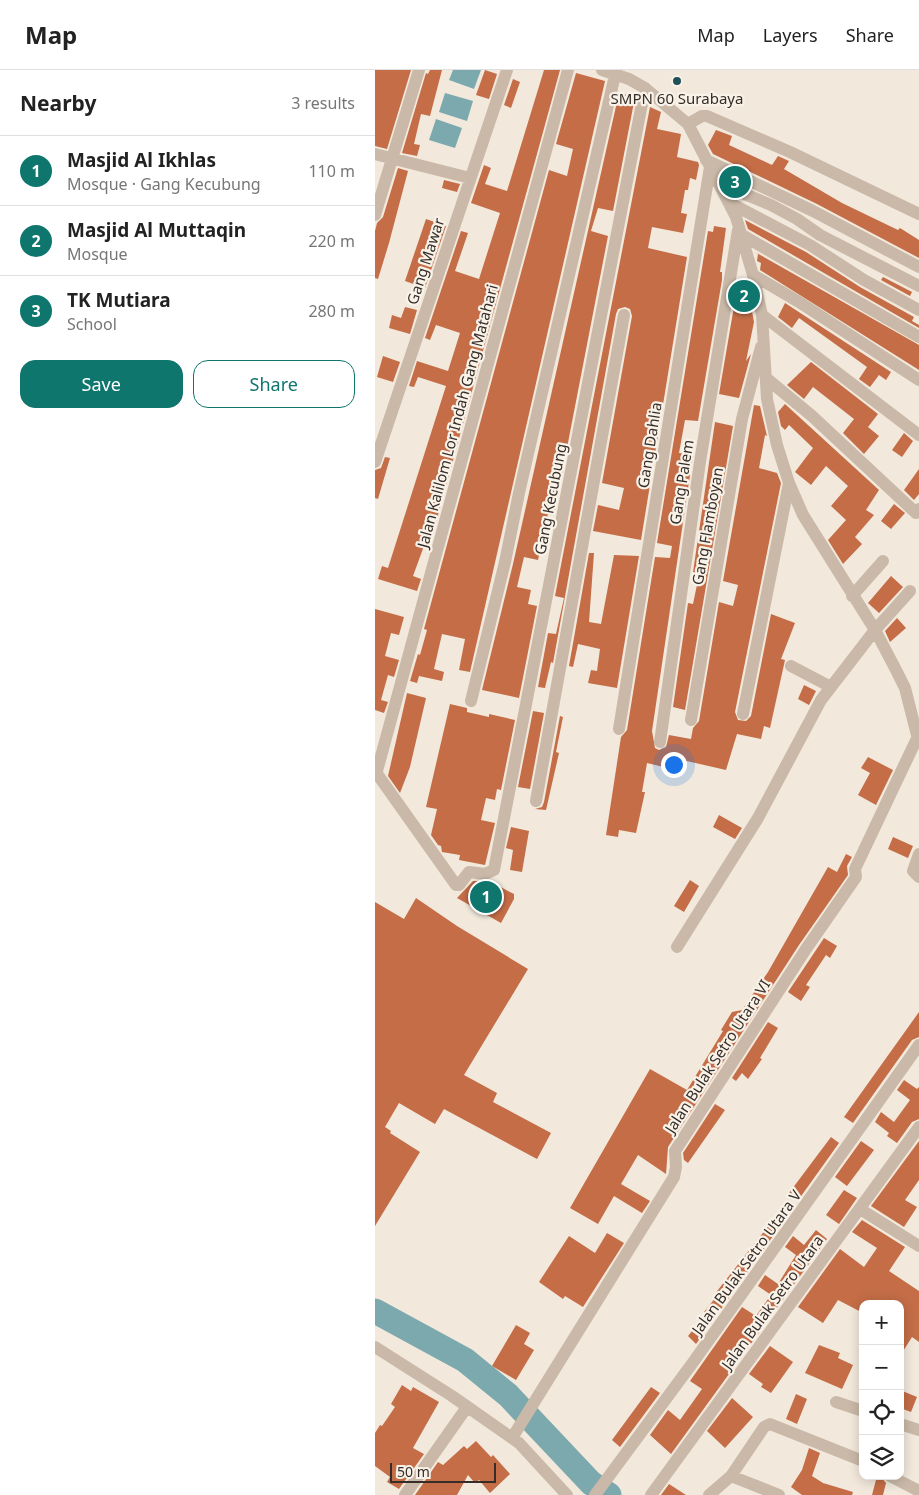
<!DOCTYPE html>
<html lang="en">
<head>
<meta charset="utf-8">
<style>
  body { margin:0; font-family:"Noto Sans",sans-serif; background:#f2f2f2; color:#222 }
  .controls { position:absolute; right:15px; bottom:15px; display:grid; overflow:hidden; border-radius:10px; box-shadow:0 2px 12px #0003 }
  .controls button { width:45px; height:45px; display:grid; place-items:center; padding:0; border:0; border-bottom:1px solid #e0e0e0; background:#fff; color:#222; font:25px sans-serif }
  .scale { position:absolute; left:15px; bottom:12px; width:106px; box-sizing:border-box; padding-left:5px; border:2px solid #362d28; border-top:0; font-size:14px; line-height:18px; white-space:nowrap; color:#362d28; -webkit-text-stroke:4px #f9f2e8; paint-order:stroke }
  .you { position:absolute; left:298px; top:694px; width:18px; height:18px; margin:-12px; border:4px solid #fff; border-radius:50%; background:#1a73e8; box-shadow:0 0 0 8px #1a73e833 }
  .badge { display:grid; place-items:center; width:32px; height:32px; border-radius:50%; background:#0f766e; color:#fff; font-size:16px; font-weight:700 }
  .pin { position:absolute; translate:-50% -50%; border:2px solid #fff; box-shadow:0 1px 5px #0006 }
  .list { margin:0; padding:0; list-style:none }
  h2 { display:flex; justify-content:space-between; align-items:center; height:65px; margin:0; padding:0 20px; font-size:21px }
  h2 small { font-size:16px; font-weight:400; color:#767676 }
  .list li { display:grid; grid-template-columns:32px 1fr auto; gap:15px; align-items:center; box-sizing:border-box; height:70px; padding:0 20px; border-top:1px solid #e0e0e0 }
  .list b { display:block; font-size:19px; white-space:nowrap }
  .list p { margin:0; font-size:16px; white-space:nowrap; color:#767676 }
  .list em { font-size:16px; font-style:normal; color:#767676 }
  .actions { display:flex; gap:10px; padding:15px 20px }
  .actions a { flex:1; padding:11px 0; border:1px solid #0f766e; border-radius:15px; text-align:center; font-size:18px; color:#0f766e }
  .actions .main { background:#0f766e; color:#fff }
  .icon { flex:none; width:28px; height:28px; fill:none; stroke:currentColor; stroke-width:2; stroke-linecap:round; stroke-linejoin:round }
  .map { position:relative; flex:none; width:544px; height:1425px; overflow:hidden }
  header { display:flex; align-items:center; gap:30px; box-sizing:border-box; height:70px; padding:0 25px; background:#fff; border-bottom:1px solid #e0e0e0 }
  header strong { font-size:24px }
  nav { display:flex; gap:28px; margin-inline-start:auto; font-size:18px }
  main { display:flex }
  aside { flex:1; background:#fff }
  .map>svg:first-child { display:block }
  .water { fill:#7ba9ae }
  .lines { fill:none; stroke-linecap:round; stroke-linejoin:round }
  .river { stroke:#7ba9ae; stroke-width:25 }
  .building { fill:#c46d47 }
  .street { stroke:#cab9a8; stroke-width:12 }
  .poi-dot { fill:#1e5057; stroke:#f9f2e8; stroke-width:2 }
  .labels { text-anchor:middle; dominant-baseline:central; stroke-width:4.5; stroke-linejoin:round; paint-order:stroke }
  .poi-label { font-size:15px; fill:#362d28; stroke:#f9f2e8 }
  .street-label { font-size:15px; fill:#362d28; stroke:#f9f2e8 }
</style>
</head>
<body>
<header>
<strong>Map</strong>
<nav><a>Map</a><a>Layers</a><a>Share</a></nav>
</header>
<main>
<aside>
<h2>Nearby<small>3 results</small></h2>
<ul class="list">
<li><span class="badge">1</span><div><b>Masjid Al Ikhlas</b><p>Mosque · Gang Kecubung</p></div><em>110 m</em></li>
<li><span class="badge">2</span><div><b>Masjid Al Muttaqin</b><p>Mosque</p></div><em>220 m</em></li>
<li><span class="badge">3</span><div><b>TK Mutiara</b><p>School</p></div><em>280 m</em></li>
</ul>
<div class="actions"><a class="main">Save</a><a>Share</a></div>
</aside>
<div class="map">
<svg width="544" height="1425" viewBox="0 0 544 1425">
  <rect width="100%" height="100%" fill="#f2e9dc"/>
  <!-- water -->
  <path class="water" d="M78 0H106L99 19 74 10Z
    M70 23 98 31 92 51 64 42Z
    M61 49 87 58 80 78 54 70Z"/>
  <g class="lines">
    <!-- river -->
    <path class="river" d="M0 1241 90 1290 133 1325 216 1413 234 1425"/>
  </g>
  <!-- building -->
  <path class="building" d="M0 0H36L12 79 0 76Z
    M55 0H67L55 46 46 44 39 74 45 75 42 86 27 83 51 3 53 4Z
    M110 0 122 4 114 29 101 25Z
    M169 0H185L54 478 49 476 38 506 46 509 42 521 3 509 7 496 13 498 71 316 43 307 39 317 34 316 42 291 73 301 85 263 61 255 55 270 50 268 86 161 93 163 80 201 104 209 125 143 96 133 109 95 116 98 110 114 132 121Z
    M201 3 230 11 95 602 84 600 90 569 67 564 59 599 69 602 67 611 44 606 42 613 35 611 43 584 45 585 52 560 49 559 174 100 192 106 198 79 181 74Z
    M138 9 145 12 136 38 129 35Z
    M244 23 260 27 238 141 223 138 216 161 233 166 179 445 173 444 163 490 149 487 142 517 156 520 153 534 162 536 144 628 107 620 138 494Z
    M275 37 286 42 282 59 306 64 302 87 323 92 324 95 321 110 315 108 313 120H310L306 143 312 144 308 163 277 157 273 178 312 187 266 470 218 461 223 435 244 440 249 418 227 413 257 246 255 239 250 237 243 239 241 244 178 593 176 592 170 618 163 617 173 563 181 564 189 528 180 526Z
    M341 60 357 66 354 75 397 95 403 86 414 91 409 99 467 133 523 160 525 158 544 170V188L442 134 338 84 333 75Z
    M23 98 33 101 14 173 3 209 0 208V161L2 153 8 147Z
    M69 110 85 114 82 122 67 118Z
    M51 149 71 156 50 218 30 211Z
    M370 150 431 182 485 217 539 247 537 251 544 255V258L373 159Z
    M339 156 351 158 345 202H347V210L323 351 310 350 304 383 318 385 277 661 280 678 284 680 291 677 294 665 316 669 318 658 324 651 344 532 358 536 363 515 348 511 379 335 385 336 392 366 390 365 384 398 402 403 406 413 360 642 363 650 371 651 376 646 396 544 420 553 406 589 410 590 395 658 389 656 386 669 362 664 351 700 303 689 301 700 272 693 267 722H270L261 763 244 760 243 767 231 765 246 667 252 660 280 487 295 488 297 476 282 473 333 161 338 162Z
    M380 182 544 275V300L385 200 386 193 382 191 383 184Z
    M508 207 537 222 535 226 506 210Z
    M363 213 372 215 379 252 371 291 376 284 364 328 344 324Z
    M410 233 516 302 511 310 504 305 495 317 484 309 492 297 424 248 417 258 403 247Z
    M30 237 42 240 35 264 14 258 17 245 26 248Z
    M8 286 25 292 18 312 2 307Z
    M436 292 503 344 493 357 504 366 489 384 468 363 479 349 438 317 429 329 412 315Z
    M410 334 504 420 491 440 499 445 480 467 487 474 468 494 453 470 471 450 456 436 473 416 451 396 436 415 420 402 438 378 414 355 410 360 406 356 403 342Z
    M340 352 358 356 310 640 298 637 313 533 318 534 323 510 317 509Z
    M529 363 538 371 527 387 517 380Z
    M10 387 15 388 3 429 0 428V400L6 398Z
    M544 399V424L539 430 529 420Z
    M519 434 530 443 516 459 506 451Z
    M214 483H219L214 552 226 554 239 485 264 486 242 618 213 613 216 600 222 601 225 579 203 574 198 597 194 596Z
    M516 506 528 517 504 543 493 533Z
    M0 539 29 547 24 565 16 563 10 586 24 590 19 607 13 605 6 630 13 632 9 643 0 640Z
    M522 548 531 558 515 572 510 561Z
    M429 615 441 621 434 635 423 629Z
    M32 623 51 628 35 697 25 723 13 706Z
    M75 634 92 638V642L114 647V644L140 650 126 720 122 719 120 730 111 728 106 750 120 753 110 795 84 790 85 785 67 782 66 776 63 775 56 765 62 739 51 737Z
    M158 641 169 643 155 719 143 717Z
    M185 646 188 647 181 682 184 683 171 740 160 739 167 737 169 732Z
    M493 687 518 700 501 735 483 725 495 703 486 698Z
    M344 745 367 758 360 769 338 757Z
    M136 757 154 761 147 802 135 800 138 780 131 778Z
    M518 767 538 776 533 788 513 779Z
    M471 784 477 787 472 796 473 805 424 875 293 1077 291 1104 263 1085 246 1114 275 1131 267 1143 239 1126 223 1154 195 1138 275 999 312 1020 348 961 346 960 357 942 367 940 393 902 453 797 462 802Z
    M315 810 324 816 309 842 299 836Z
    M98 811H114L139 824V829L126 853 82 828Z
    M41 828 82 856 153 899 89 1005 122 1023 118 1032 176 1063 162 1089 69 1039 60 1054 24 1033 10 1057 16 1061 15 1063 45 1082 0 1156V832L29 849Z
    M449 868 462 876 455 888 451 885 431 915 435 917 426 931 413 922Z
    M544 942V967L537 970 478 1053 469 1047Z
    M393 952 403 958 385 988 387 989 373 1009 367 1003 361 1011 357 1008Z
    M529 1010 542 1019 544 1017V1049L537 1052 522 1073 512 1066 514 1063 500 1052 506 1042 519 1052 535 1030 522 1020Z
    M340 1034 350 1040 313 1093 309 1090 308 1083Z
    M456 1067 464 1073 424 1129 414 1123Z
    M486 1071 499 1080 472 1116 460 1107Z
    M544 1071V1110L530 1130 542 1137 529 1157 496 1136Z
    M469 1120 482 1128 464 1154 451 1145Z
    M409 1136 416 1141 321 1274 313 1266 331 1244 329 1242 341 1227 339 1225Z
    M487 1150 530 1177 514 1201 544 1221V1272L537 1267 525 1286V1234H488V1243L463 1230 448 1253 423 1237 465 1179 489 1197 502 1178 477 1162Z
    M441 1160 452 1169 296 1384 275 1365 293 1340 305 1350 327 1319 315 1311 367 1237 381 1246 396 1225 383 1216 390 1205 403 1214 421 1185 410 1177 418 1166 429 1175Z
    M232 1163 249 1173 208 1237 190 1226 188 1229 164 1212 194 1166 220 1183Z
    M141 1255 155 1263 149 1274 159 1280 141 1310 117 1296Z
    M444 1275 465 1283 463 1288 478 1295 467 1319 430 1303Z
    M395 1276 418 1292 396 1323 386 1317 388 1314 374 1304Z
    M27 1315 36 1321 38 1317 64 1332 38 1378 49 1384 24 1419 12 1412 15 1407 0 1396V1363L5 1355 7 1356 20 1337 16 1334Z
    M276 1317 285 1323 245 1377 237 1370Z
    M525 1320 542 1327 536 1342 525 1338Z
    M421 1324 432 1329 422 1354 411 1349Z
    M357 1328 378 1347 350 1378 332 1361Z
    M101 1371 116 1387 118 1385 135 1404 115 1423 104 1410 100 1413 93 1405 82 1425H40L63 1392 68 1395 89 1376 92 1379Z
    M434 1378 445 1383 437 1406 448 1413 478 1422 477 1425H427L416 1417 427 1400Z
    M502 1406 507 1408 511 1413 508 1425H497Z
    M294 1414 311 1425H286Z"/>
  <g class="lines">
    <!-- street -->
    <path class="street" d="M227 0 254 9 270 18 313 54 361 147 378 205 387 245 392 329 402 375 414 413 428 445 500 560 520 598 530 618 544 673
      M313 54 327 46H332L415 82 544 144
      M0 84 95 108
      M331 90 438 141 544 197
      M343 113 396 135 422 149 445 165 544 216
      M353 132 435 175 489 210 544 240
      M0 145 44 0
      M367 165 544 267
      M378 205 424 232 544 310
      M387 245 544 365
      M391 308 437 346 541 443 544 439
      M0 392 132 0
      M477 526 508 491
      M416 596 456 617
      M96 631 130 492 144 423 240 5
      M368 644 414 413
      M316 650 367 349 386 277
      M244 659 335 97
      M285 672 325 392 363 160
      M0 701 81 815H84L94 802 110 804 119 800 270 18
      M2 701 193 0
      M161 731 249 245
      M544 784 538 801 544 807
      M302 877 383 748 446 630 500 560 535 521
      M485 1139 544 1176
      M0 1277 77 1326 144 1373 192 1425
      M461 1332 488 1341
      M525 1354 544 1360
      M137 1368 299 1107 301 1097 300 1081 431 879 481 807 480 799 544 664
      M356 1406 389 1357 395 1354 488 1391
      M515 1406 544 1421
      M30 1425 92 1337
      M220 1425 319 1291 544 975
      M276 1425 544 1057
      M334 1425 356 1406 404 1425"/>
  </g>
  <!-- markers -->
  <circle class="poi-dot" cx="302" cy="11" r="5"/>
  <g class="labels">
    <!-- poi labels -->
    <g class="poi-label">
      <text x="302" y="28">SMPN 60 Surabaya</text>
    </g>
    <!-- street labels -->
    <g class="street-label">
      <text transform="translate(50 191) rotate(-72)">Gang Mawar</text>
      <text transform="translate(82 346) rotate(-75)">Jalan Kalilom Lor Indah Gang Matahari</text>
      <text transform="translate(274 375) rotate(-81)">Gang Dahlia</text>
      <text transform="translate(306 412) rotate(-81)">Gang Palem</text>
      <text transform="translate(175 429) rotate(-79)">Gang Kecubung</text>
      <text transform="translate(332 456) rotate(-80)">Gang Flamboyan</text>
      <text transform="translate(342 986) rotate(-57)">Jalan Bulak Setro Utara VI</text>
      <text transform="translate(371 1192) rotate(-54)">Jalan Bulak Setro Utara V</text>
      <text transform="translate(397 1232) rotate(-54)">Jalan Bulak Setro Utara</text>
    </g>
  </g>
</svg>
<div class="controls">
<button>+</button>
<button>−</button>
<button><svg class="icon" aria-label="locate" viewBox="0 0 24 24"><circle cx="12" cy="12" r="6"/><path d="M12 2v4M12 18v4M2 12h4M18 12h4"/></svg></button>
<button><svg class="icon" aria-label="layers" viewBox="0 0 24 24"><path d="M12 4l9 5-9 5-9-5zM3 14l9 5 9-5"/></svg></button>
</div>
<div class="scale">50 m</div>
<div class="you"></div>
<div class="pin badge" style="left:111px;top:827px">1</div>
<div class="pin badge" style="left:369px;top:226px">2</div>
<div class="pin badge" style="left:360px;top:112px">3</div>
</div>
</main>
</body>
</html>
